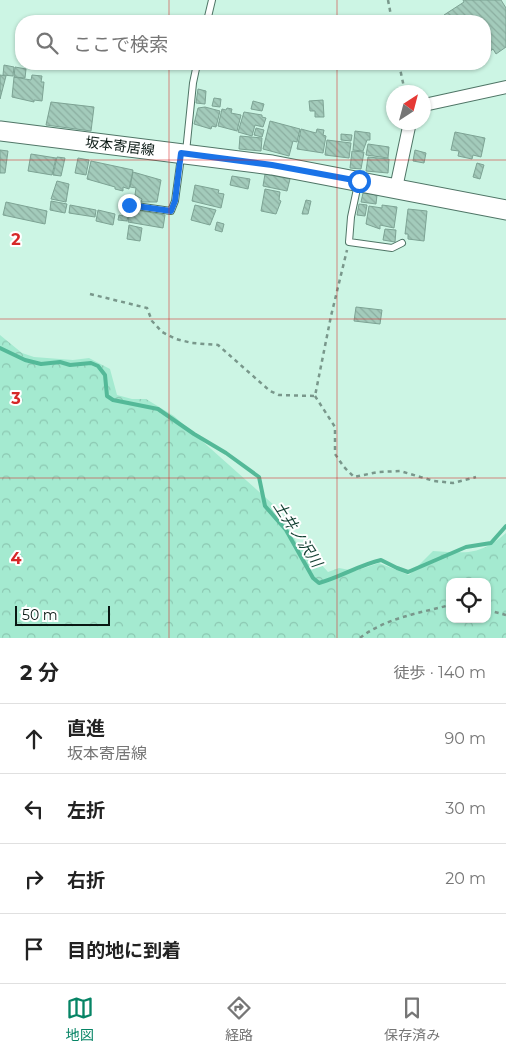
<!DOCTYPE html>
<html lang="ja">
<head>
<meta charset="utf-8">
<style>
  body { margin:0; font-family:Montserrat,"Noto Sans JP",sans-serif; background:#f6f6f6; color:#222 }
  .controls { position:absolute; right:15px; bottom:15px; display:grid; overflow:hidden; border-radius:10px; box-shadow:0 1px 4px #0004 }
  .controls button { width:45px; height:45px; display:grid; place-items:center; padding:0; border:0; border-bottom:1px solid #e0e0e0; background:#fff; color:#222; font:25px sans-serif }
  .compass { position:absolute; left:386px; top:85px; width:45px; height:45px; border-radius:50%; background:#fff; box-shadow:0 1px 4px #0004; rotate:36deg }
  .scale { position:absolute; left:15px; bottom:12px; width:95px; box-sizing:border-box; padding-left:5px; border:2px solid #091813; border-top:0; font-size:14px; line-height:18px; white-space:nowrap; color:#091813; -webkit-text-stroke:4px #fff; paint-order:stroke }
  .stop { position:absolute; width:15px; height:15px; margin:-11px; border:4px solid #1a73e8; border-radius:50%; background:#fff }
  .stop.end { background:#1a73e8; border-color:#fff; box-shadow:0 1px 5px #0008 }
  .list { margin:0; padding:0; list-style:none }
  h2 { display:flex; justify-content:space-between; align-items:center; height:65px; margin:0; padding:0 20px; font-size:21px }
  h2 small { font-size:16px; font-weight:400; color:#767676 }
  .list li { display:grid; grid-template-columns:32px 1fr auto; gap:15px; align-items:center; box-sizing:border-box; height:70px; padding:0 20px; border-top:1px solid #e0e0e0 }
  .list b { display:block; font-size:19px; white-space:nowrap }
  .list p { margin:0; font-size:16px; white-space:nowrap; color:#767676 }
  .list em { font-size:16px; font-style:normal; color:#767676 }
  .icon { flex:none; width:28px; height:28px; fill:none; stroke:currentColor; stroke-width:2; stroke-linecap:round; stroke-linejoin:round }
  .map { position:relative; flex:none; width:506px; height:638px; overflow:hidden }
  .search { position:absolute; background:#fff; box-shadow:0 1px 4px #0004; left:15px; right:15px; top:15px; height:55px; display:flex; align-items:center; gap:12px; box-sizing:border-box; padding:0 18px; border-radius:20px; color:#767676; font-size:19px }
  .sheet { height:345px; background:#fff }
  nav { display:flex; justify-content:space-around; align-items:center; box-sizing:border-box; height:70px; border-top:1px solid #e0e0e0; background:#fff; font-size:14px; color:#767676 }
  nav a { display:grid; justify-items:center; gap:2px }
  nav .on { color:#068465 }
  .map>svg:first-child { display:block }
  .forest { fill:url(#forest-crowns); fill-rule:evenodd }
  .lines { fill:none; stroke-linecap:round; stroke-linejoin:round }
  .stream { stroke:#54b998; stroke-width:4 }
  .building { fill:url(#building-back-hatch); stroke:#7da394 }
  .lane-casing { stroke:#4f7566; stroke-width:8 }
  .street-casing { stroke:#4f7566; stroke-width:14 }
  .secondary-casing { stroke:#4f7566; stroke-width:21 }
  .path { stroke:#79978b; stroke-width:2.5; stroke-dasharray:4 4; stroke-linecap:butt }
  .lane { stroke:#fff; stroke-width:6 }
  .street { stroke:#fff; stroke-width:12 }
  .secondary { stroke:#fff; stroke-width:19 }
  .route { stroke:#1a73e8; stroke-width:6 }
  .grid { fill:none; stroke:#d62828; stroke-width:1; stroke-opacity:0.55 }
  .labels { text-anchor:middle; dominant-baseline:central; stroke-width:4; stroke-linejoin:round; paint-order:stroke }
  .street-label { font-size:14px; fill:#091813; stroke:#fff }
  .water-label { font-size:15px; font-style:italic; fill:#123f31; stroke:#fff }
  .grid-label { font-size:16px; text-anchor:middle; font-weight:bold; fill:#d62828; stroke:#fff; stroke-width:4; stroke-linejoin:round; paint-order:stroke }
</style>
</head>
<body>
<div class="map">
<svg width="506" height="638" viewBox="0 0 506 638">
  <defs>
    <pattern id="forest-crowns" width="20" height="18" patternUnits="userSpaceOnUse" patternTransform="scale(1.25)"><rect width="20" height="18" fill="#a4ead0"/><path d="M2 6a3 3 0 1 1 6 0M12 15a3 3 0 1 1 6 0" fill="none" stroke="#8cc8b2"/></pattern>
    <pattern id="building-back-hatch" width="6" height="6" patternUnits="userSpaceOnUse" patternTransform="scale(1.25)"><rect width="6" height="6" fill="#a3cbbb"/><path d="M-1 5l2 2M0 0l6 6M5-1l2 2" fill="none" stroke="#8baea0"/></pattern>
  </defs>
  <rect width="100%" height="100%" fill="#ccf5e4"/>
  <!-- forest -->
  <path class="forest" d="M0 335 22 353 34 357 73 360 89 358 110 369 117 395 132 399H146L174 416 275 506 300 548 313 555 328 572 339 568 355 571 379 563 409 575 433 551C467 553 479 556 506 533V638H0ZM450 582H487V619H450Z"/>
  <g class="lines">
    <!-- stream -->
    <path class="stream" d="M0 348 25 360 41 364 60 362 70 365 91 363 98 366 105 375 107 396 113 400 158 409 194 434 226 453 259 477 265 506 286 530 313 578 319 583C341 577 359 565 381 560L397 568 408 572 466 547 491 543 506 526"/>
  </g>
  <!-- building -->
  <path class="building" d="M463 0H501L506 8V47L496 54 493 49 485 55V21H448L444 15 464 2Z
    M4 65 14 67 13 76 3 75Z
    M15 67 26 69 25 78 14 77Z
    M0 75 6 76 0 99Z
    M32 75 42 76 41 82H44L42 101 34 100V102L12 97 14 77 31 80Z
    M198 89 206 91 205 104 196 103Z
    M214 98 221 99 220 107 212 106Z
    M323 100 324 117H315V111H310L309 101Z
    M253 101 264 104 262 111 251 109Z
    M51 102 94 107 91 131 46 125Z
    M205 107 220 111 216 127 212 126 211 129 194 124 198 108Z
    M227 108 232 109 231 113 241 115 237 131 218 126 222 109 226 110Z
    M244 112 262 115V117L266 118 263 127 255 125 252 136 238 132Z
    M270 121 300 129 297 142 293 141 289 156 263 149Z
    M256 128 264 130 262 137 254 135Z
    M301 129 316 133 317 129 324 130 323 135 326 136 323 153 297 149Z
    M355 131 370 133V140H367L363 151 353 150Z
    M455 132 485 138 481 157 473 155 472 159 458 156 459 151 451 150Z
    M341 134 352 135 351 141 341 140Z
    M240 136 262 138 261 151 239 149Z
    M327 140 351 143 349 158 325 155Z
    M368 144 389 147 388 158 366 155Z
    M0 150 8 151 5 173H0Z
    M415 150 426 153 424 163 413 161Z
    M352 151 364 152 361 169 350 168Z
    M31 154 56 158 52 175 28 171Z
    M57 157 65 158 61 176 53 175Z
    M368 157 389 159 388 173 366 171Z
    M78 158 89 160 86 175 75 173Z
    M91 161 133 170 129 189 123 187V191L115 189V187L87 179Z
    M477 163 484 165 480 179 473 177Z
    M133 172 161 180 157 202H141L142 199 135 195 136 188 130 187Z
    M265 174 290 179 287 191 263 186Z
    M232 176 250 179 248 189 230 185Z
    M57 181 69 184 66 202 51 199Z
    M195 185 219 190 218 193 224 194 221 208 192 201Z
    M265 189 280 192 279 200 281 201 276 214 261 211Z
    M363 193 377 195 376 204 361 202Z
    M306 200 311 201 308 214H302Z
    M51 201 67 204 65 213 50 210Z
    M6 202 47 211 45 224 3 215Z
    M359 204 367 205 365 216 357 215Z
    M70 205 96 210 95 217 69 213Z
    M195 205 216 210 210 225 191 220Z
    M382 205 397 207 394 228 380 225V229L366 224 369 206 382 208Z
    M130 209 165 215 163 228 128 222Z
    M408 209 427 211 424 241 408 239V234H405Z
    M98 210 115 214 113 225 96 221Z
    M124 210 129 211 127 221 118 220 119 215 123 216Z
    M217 222 224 224 222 232 215 230Z
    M129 225 142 228 140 241 127 239Z
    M385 229 396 230 395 242 383 240Z
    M356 307 382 310 380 324 354 321Z"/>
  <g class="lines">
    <defs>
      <path id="lane" d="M207 21 212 0
        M186 152 193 83 197 64
        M358 184 351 217 349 242 392 248 402 243
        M129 205 171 211 175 201 181 157"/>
      <path id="street" d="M424 105 506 87
        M396 188 410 122"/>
      <path id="secondary" d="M0 131 272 165 506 210"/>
    </defs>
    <!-- lane casing -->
    <use href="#lane" class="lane-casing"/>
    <!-- street casing -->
    <use href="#street" class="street-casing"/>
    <!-- secondary casing -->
    <use href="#secondary" class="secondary-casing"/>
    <!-- path -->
    <path class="path" d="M388 0 392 21
      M399 64 405 92
      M90 294 147 308 152 321 162 332 176 339 192 343 218 345 270 391 279 395 315 396 331 316 347 250
      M315 396 335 427V454L344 467 354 477 378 472 400 471 434 481 453 483 476 477
      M487 610 506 615
      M360 638C385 618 420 613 450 605"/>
    <!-- lane -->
    <use href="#lane" class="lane"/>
    <!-- street -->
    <use href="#street" class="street"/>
    <!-- secondary -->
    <use href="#secondary" class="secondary"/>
  </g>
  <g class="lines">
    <!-- route -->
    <path class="route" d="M129 205 171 211 175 201 181 153 272 165 359 181"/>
  </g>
  <!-- grid -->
  <path class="grid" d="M169 0V21M337 0V21M169 64V638M337 64V638M0 160H506M0 319H506M0 478H506"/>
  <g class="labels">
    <!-- street labels -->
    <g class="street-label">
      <text transform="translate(120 146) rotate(7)">坂本寄居線</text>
    </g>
    <!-- water labels -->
    <g class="water-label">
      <text transform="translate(298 534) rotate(57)">土井ノ沢川</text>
    </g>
  </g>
  <g class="grid-label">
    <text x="16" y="245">2</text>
    <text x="16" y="404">3</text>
    <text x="16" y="564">4</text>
  </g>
</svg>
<div class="controls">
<button><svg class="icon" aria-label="locate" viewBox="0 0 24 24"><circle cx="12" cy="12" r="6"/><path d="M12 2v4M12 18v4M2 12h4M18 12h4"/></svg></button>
</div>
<svg class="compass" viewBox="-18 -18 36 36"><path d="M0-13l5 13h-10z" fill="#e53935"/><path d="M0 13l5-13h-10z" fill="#767676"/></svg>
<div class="scale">50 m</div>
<div class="stop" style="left:359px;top:181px"></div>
<div class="stop end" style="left:129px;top:205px"></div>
<div class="search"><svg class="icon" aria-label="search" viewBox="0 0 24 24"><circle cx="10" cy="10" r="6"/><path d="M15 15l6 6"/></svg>ここで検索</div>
</div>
<section class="sheet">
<h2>2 分<small>徒歩 · 140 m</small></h2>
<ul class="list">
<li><svg class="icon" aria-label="ahead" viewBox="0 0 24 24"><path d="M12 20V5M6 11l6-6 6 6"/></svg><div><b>直進</b><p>坂本寄居線</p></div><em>90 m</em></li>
<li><svg class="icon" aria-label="left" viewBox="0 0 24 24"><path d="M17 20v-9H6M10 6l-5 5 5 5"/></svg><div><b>左折</b></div><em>30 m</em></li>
<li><svg class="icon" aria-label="right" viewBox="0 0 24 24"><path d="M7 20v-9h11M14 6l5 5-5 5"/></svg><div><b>右折</b></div><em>20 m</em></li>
<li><svg class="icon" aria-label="arrive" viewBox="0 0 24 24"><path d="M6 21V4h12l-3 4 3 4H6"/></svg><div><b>目的地に到着</b></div></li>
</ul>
</section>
<nav>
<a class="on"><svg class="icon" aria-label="map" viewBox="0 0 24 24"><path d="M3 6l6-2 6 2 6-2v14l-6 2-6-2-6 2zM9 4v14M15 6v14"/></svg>地図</a>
<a><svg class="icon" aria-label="directions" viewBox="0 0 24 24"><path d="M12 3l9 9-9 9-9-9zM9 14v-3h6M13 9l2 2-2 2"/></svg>経路</a>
<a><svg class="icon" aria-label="saved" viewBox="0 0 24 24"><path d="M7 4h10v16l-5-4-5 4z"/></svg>保存済み</a>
</nav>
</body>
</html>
